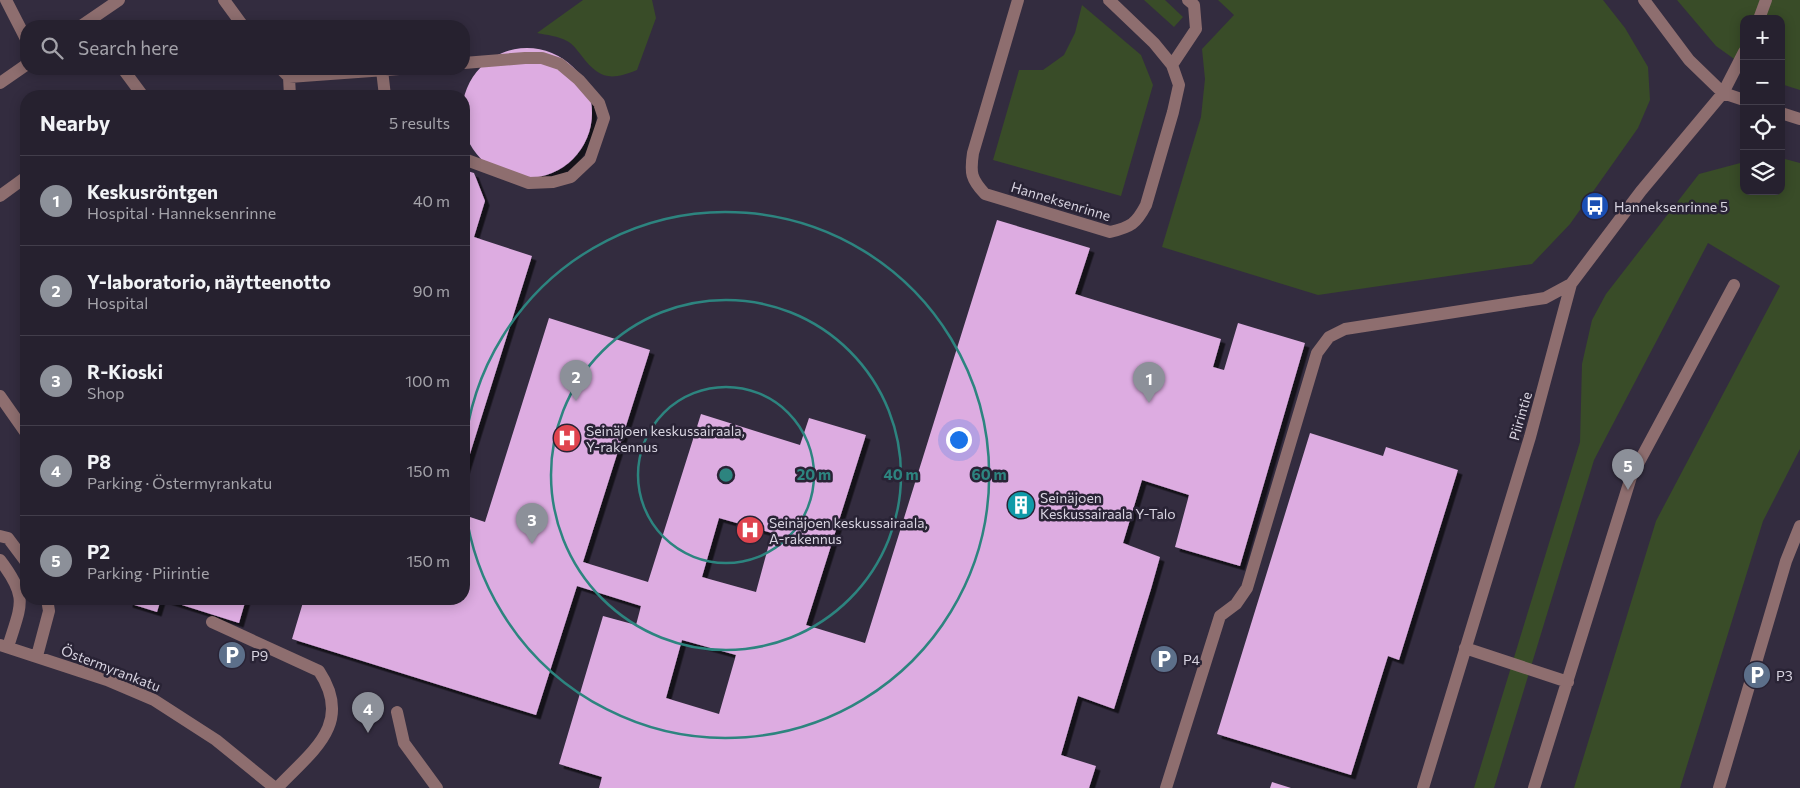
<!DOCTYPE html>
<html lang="en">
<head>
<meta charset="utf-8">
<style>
  body { margin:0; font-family:Commissioner,sans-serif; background:#2e2937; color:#f1f3f6 }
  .controls { position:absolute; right:15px; top:15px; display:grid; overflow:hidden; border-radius:10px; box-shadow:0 2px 12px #0003 }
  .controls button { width:45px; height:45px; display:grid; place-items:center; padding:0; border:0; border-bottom:1px solid #423e4b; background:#26212f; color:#f1f3f6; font:25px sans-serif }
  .you { position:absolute; left:958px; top:439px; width:18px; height:18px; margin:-12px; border:4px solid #fff; border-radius:50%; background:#1a73e8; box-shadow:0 0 0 8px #1a73e833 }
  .badge { display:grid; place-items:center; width:32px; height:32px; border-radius:50%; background:#8c9099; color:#fff; font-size:16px; font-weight:700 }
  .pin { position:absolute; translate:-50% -41px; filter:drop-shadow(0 1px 2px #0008) }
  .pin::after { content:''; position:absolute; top:26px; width:18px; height:15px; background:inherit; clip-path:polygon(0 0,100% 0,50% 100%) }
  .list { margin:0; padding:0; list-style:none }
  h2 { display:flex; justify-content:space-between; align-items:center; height:65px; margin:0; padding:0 20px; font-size:21px }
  h2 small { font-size:16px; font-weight:400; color:#a4a3aa }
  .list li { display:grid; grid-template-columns:32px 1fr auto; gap:15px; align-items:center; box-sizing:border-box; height:90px; padding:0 20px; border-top:1px solid #423e4b }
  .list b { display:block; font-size:19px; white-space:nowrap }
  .list p { margin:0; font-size:16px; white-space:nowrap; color:#a4a3aa }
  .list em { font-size:16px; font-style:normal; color:#a4a3aa }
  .icon { flex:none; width:28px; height:28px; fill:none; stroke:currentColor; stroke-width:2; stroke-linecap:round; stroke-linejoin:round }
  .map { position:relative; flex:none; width:1800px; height:788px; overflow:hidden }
  .search { position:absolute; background:#26212f; box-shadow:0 2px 12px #0003; left:20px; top:20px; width:450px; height:55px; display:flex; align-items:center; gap:12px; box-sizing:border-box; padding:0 18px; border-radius:20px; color:#a4a3aa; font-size:19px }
  .panel { position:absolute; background:#26212f; box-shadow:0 2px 12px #0003; left:20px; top:90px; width:450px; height:515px; border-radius:20px }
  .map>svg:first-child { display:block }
  .green { fill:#394c28 }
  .building { fill:#ddace1; fill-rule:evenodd; filter:url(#shadow) }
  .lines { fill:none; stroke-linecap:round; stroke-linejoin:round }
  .minor { stroke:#8e6e6f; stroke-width:12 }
  .ring { fill:none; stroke:#2d847f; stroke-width:2.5 }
  .labels { text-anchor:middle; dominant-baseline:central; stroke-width:5; stroke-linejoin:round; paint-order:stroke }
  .street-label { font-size:14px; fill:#d8d4e1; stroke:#292335 }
  .poi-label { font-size:14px; fill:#d8d4e1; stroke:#292335; text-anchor:start }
  .centre { fill:#2d847f; stroke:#292335; stroke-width:2.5 }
  .ring-label { font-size:15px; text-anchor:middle; font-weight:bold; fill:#2d847f; stroke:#292335; stroke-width:5; stroke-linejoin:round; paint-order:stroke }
</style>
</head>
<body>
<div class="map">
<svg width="1800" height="788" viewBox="0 0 1800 788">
  <defs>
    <filter id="shadow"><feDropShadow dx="4.5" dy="4.5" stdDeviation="0" flood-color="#0009"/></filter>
  </defs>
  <rect width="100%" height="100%" fill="#332c3f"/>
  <!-- green -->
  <path class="green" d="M583 0H652L656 18 637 70C610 81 599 79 581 55 577 50 573 44 567 41 558 36 547 35 537 33Z
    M1144 0H1165L1183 17 1174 27Z
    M1218 0H1603L1625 28 1648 67 1650 100 1638 128 1570 224 1532 264 1318 295 1162 247 1201 117 1205 79 1202 49 1234 15Z
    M1677 0H1800V90L1781 84V19H1744V66L1716 46Z
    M1082 5 1141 55 1153 85 1121 196 993 160 1019 70H1043L1064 55 1075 33Z
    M1781 158 1800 163V449L1763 521 1680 788H1574L1656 521 1780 286 1708 243 1594 460 1494 788H1474L1580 442 1582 364 1592 320 1606 294 1699 174 1744 162V191H1781Z"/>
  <!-- building -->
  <path class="building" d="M462 113a65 65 0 1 1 130 0a65 65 0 1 1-130 0Z
    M464 170 474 173 485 201 474 237 532 256 464 473Z
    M997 220 1090 248 1075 294 1221 339 1213 367 1224 370 1238 323 1305 343 1240 566 1175 547 1189 495 1142 480 1123 543 1160 557 1151 589 1114 709 1078 696 1061 755 1096 766 1089 788H599L602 777 559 764 603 616 636 625 641 606 577 586 536 715 292 639 304 599H464V515L485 522 549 318 650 350 583 562 648 582 701 414 800 445 809 418 866 435 806 625 865 643ZM719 518 772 533 756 592 702 577ZM682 640 736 655 719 714 666 698Z
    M1310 433 1383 456 1386 447 1458 470 1399 660 1388 656 1351 775 1217 734Z
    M129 599H161L157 612 128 603Z
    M163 599H246L239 623Z
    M1272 782 1291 788H1270Z"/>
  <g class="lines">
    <!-- minor -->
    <path class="minor" d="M6 0 26 39
      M224 0 243 26
      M1018 0 973 153C970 173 971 179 985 194L1110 232C1131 227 1136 224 1146 205L1173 112 1179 85 1172 65 1154 43 1109 0
      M1644 0 1689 60 1723 93 1744 100
      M1759 19 1766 0
      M81 26 119 0
      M464 63 525 58H542L560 64 579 80 599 103 604 118 590 159 571 177 553 182 529 183 464 159
      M1172 65 1196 29 1194 5 1188 0
      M123 69 143 96
      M281 69 289 77 290 96
      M382 70 385 96
      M289 77 399 69
      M0 83 26 65
      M1781 113 1800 119
      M0 196 26 177
      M0 396 26 433
      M0 536 8 538 26 562
      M0 560C29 598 21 604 8 647
      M212 622 319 671C354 724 312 751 277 788
      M0 645 107 680 154 700 216 740 275 788
      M1465 648 1568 682
      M37 656 49 611 47 599
      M397 712 404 743 437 788
      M1166 788 1220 616 1236 604 1247 588 1317 353 1329 337 1345 329 1545 298 1571 284
      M1423 788 1530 437 1571 284 1641 191 1723 93 1744 52
      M1534 788 1631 477 1734 285
      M1719 788 1786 561 1800 526"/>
  </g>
  <!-- distance rings -->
  <g class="ring">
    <circle cx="726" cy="475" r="88"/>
    <circle cx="726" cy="475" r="175"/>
    <path d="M464 454A263 263 0 1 1 464 496"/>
  </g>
  <!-- icons -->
  <defs>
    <symbol id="bus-disc" viewBox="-11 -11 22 22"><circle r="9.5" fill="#1a4fb4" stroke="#292335"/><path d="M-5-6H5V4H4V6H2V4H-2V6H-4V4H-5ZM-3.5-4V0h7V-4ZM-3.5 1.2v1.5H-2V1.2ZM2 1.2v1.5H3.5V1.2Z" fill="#fff"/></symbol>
    <symbol id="hospital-disc" viewBox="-11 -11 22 22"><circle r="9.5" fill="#e0444e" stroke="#292335"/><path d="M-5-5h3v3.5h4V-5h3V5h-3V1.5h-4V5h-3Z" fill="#fff"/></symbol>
    <symbol id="building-disc" viewBox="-11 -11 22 22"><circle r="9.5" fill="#0f9aa8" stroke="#292335"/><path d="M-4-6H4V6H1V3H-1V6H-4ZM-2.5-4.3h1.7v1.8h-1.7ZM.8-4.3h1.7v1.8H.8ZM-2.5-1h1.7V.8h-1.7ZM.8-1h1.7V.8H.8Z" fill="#fff"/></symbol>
    <symbol id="parking-disc" viewBox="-11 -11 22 22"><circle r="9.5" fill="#5c6f8a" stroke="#292335"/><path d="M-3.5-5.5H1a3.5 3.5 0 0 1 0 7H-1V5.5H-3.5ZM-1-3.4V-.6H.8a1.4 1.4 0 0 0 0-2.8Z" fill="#fff"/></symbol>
  </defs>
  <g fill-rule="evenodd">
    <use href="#bus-disc" x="1579" y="190" width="32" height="32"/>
    <use href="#hospital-disc" x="551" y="422" width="32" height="32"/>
    <use href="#building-disc" x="1005" y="489" width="32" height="32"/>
    <use href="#hospital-disc" x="734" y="514" width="32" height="32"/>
    <use href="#parking-disc" x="216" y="639" width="32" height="32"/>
    <use href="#parking-disc" x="1148" y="643" width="32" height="32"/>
    <use href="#parking-disc" x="1741" y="659" width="32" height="32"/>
  </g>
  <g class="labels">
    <!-- street labels -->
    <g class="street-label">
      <text transform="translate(1061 201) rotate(17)">Hanneksenrinne</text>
      <text transform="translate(1520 416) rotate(-74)">Piirintie</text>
      <text transform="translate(111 668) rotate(21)">Östermyrankatu</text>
    </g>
    <!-- poi labels -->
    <g class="poi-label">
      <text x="1614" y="206">Hanneksenrinne 5</text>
      <text x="586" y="430">Seinäjoen keskussairaala,<tspan x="586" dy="16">Y-rakennus</tspan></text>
      <text x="1040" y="497">Seinäjoen<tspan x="1040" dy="16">Keskussairaala Y-Talo</tspan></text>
      <text x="769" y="522">Seinäjoen keskussairaala,<tspan x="769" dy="16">A-rakennus</tspan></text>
      <text x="251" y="655">P9</text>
      <text x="1183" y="659">P4</text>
      <text x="1776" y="675">P3</text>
    </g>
  </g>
  <circle cx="726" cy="475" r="8" class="centre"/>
  <g class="ring-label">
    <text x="814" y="480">20 m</text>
    <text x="901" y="480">40 m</text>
    <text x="989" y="480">60 m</text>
  </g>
</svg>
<div class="controls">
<button>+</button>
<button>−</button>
<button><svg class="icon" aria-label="locate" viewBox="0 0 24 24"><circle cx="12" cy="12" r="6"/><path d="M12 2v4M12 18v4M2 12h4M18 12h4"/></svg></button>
<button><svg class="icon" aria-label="layers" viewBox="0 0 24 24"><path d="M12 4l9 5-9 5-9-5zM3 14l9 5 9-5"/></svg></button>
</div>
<div class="you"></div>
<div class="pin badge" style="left:1149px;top:403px">1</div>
<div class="pin badge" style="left:576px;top:401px">2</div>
<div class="pin badge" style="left:532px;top:544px">3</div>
<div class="pin badge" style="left:368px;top:733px">4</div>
<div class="pin badge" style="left:1628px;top:490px">5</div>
<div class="search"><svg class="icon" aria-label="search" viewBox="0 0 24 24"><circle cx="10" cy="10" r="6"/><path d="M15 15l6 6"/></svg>Search here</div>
<section class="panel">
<h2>Nearby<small>5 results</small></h2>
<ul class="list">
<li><span class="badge">1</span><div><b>Keskusröntgen</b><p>Hospital · Hanneksenrinne</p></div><em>40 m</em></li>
<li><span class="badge">2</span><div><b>Y-laboratorio, näytteenotto</b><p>Hospital</p></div><em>90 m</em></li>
<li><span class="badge">3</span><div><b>R-Kioski</b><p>Shop</p></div><em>100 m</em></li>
<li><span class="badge">4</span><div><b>P8</b><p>Parking · Östermyrankatu</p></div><em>150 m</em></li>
<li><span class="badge">5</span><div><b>P2</b><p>Parking · Piirintie</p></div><em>150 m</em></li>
</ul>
</section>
</div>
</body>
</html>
